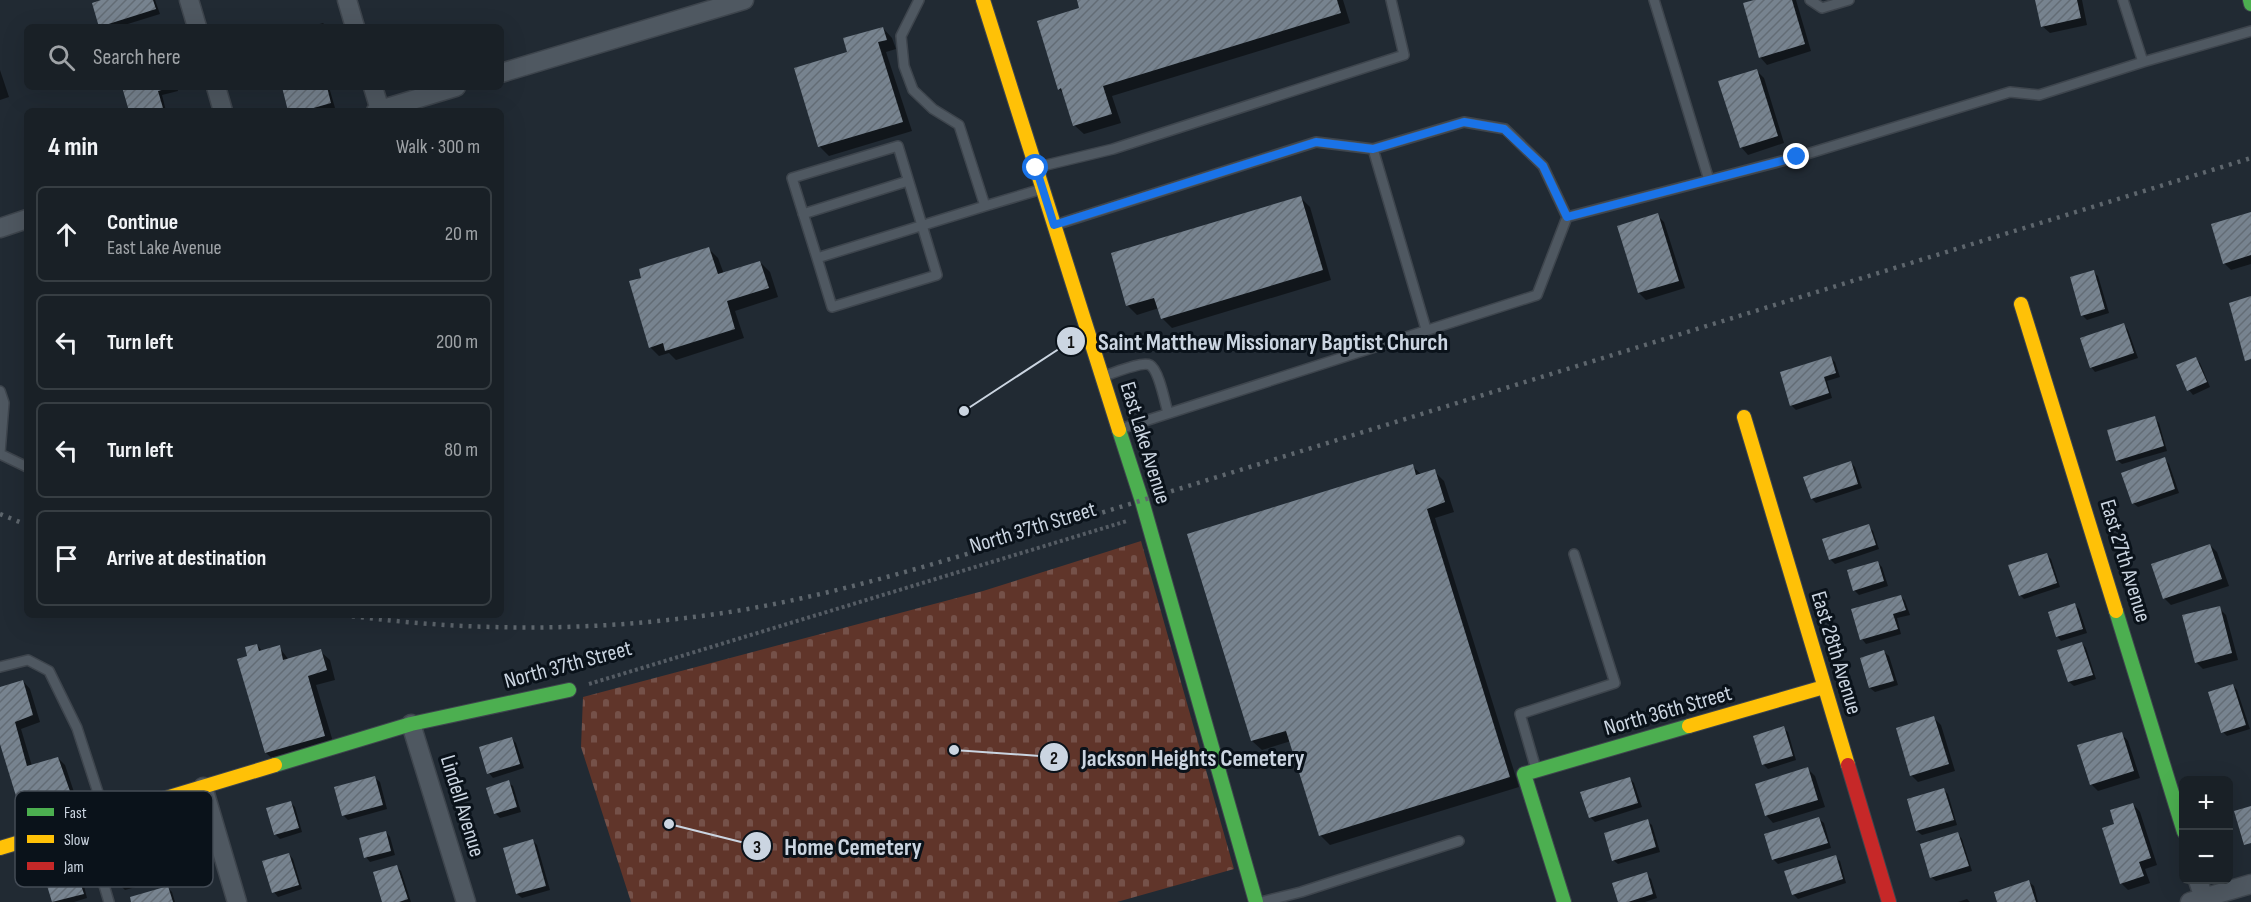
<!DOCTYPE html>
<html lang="en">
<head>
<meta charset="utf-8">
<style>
  body { margin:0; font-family:"Sofia Sans Condensed",sans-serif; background:#22282e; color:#f1f3f6 }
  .controls { position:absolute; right:18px; bottom:18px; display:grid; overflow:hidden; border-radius:9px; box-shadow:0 6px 24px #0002 }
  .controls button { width:54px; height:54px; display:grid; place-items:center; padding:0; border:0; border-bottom:2px solid #373e43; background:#192026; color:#f1f3f6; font:30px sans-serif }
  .stop { position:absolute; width:18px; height:18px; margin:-14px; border:4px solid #1a73e8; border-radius:50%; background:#fff }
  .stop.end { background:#1a73e8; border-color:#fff; box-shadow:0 2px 6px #0008 }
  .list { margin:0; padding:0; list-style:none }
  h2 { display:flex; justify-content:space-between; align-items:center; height:78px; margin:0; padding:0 24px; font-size:26px }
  h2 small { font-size:20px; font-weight:400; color:#9fa3a7 }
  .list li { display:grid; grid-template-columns:39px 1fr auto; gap:18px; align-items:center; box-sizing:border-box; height:96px; margin:0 12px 12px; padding:0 12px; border:2px solid #373e43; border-radius:9px }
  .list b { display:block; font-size:22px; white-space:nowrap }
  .list p { margin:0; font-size:20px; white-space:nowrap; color:#9fa3a7 }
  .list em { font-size:20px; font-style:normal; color:#9fa3a7 }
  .icon { flex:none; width:33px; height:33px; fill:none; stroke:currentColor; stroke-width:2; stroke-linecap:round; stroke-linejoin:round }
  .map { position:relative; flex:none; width:2251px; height:902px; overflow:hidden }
  .search { position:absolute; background:#192026; box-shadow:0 6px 24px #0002; left:24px; top:24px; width:480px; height:66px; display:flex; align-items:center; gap:15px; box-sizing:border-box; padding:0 21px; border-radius:9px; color:#9fa3a7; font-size:22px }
  .panel { position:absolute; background:#192026; box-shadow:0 6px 24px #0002; left:24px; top:108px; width:480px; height:510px; border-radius:9px }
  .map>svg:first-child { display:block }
  .cemetery { fill:url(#cemetery-stones) }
  .shadow { fill:#0007 }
  .building { fill:url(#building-hatch) }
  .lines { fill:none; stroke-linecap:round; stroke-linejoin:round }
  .lane-casing { stroke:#3e454d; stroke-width:12 }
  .street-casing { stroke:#3e454d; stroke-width:21 }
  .fast-casing { stroke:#3e454d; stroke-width:16 }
  .slow-casing { stroke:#3e454d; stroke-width:16 }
  .jam-casing { stroke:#3e454d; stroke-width:16 }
  .path { stroke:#555c64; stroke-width:4; stroke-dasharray:3 3; stroke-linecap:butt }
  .lane { stroke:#4f5861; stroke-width:9 }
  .street { stroke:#4f5861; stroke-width:18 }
  .fast { stroke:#4caf50; stroke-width:14 }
  .slow { stroke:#ffc107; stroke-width:14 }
  .jam { stroke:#c62828; stroke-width:14 }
  .rail { stroke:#5e666d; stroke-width:4.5; stroke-dasharray:3 6; stroke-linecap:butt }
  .route { stroke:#1a73e8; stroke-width:8 }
  .labels { text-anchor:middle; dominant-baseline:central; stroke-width:6; stroke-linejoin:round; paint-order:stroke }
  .street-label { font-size:22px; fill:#cbd5e1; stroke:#0a121a }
  .key { fill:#0a121a; stroke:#444c56; stroke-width:1.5 }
  .key-label { font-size:16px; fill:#cbd5e1 }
  .leader { fill:none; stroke:#cbd5e1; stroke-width:2 }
  .callout-dot { fill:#cbd5e1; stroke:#0a121a; stroke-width:2 }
  .mark-label { font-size:18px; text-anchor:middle; font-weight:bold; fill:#111 }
  .callout-label { font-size:24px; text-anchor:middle; font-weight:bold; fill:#cbd5e1; stroke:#0a121a; stroke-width:6; stroke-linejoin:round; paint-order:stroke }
</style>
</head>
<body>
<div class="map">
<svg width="2251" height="902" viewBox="0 0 2251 902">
  <defs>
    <pattern id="cemetery-stones" width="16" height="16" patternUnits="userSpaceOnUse" patternTransform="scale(1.5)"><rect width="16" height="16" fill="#60352a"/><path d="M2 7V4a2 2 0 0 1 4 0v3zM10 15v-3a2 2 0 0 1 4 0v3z" fill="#755149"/></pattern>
    <pattern id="building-hatch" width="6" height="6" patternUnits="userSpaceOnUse" patternTransform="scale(1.5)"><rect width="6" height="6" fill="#77838f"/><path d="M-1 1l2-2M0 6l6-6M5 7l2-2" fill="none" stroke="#636c75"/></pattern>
  </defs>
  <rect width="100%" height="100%" fill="#212a33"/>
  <!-- cemetery -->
  <path class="cemetery" d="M1141 541 1234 869 1117 902H631L581 747 583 697 983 591Z"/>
  <!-- shadow -->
  <path class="shadow" d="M105 0H155L160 14 118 27H101L94 4Z
    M1081 0H1343L1350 23 1112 96 1121 123 1084 134 1074 125 1064 94 1059 89 1081 9Z
    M1759 0H1796L1811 51 1767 65 1760 57Z
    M2037 0H2082L2087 25 2050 33 2042 26Z
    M323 23 327 27H310Z
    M883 28 892 38 896 49 886 52 912 131 829 156 820 147 796 69 849 53Z
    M0 70 9 97 0 100Z
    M1757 71 1764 78 1784 143 1748 155 1741 147Z
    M123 87H177L178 91 162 95 166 111H130Z
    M283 87H329L335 108 323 111H290Z
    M1300 197 1310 207 1331 280 1172 328 1162 318 1159 308 1137 315 1127 305Z
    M2251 213V264L2231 270 2224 263Z
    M1657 215 1664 222 1685 288 1646 300 1639 293Z
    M709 249 718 258 724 274 760 262 770 272 778 297 735 311 744 338 676 360 669 353 659 356 650 347 643 279Z
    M2093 272 2098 276 2109 313 2087 320 2082 315Z
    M2124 325 2128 330 2138 358 2095 372 2091 367Z
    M1831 358 1835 362 1840 377 1827 381 1832 398 1796 410 1791 405Z
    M2195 358 2200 363 2210 387 2193 395 2189 390Z
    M2154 418 2159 423 2167 451 2122 464 2117 460Z
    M2164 459 2169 464 2179 493 2138 507 2133 503Z
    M1851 463 1855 467 1862 488 1816 503 1812 499Z
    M1412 466 1422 475 1434 471 1444 481 1454 512 1435 518 1519 787 1330 845 1320 835 1291 741 1262 750 1252 741Z
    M1868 526 1873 531 1879 549 1835 564 1830 559Z
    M2210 545 2217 552 2229 586 2171 605 2164 598Z
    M2046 554 2051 559 2060 587 2024 599 2020 595Z
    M1878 563 1882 567 1888 586 1859 595 1854 590Z
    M1901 596 1905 601 1910 615 1897 618 1901 634 1866 644 1862 639Z
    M2075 605 2079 609 2087 633 2061 641 2057 636Z
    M2219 608 2226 615 2238 660 2203 669 2196 662Z
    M2082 643 2086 648 2096 679 2074 686 2069 682Z
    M257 645 263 652 279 647 289 660 320 651 330 660 335 680 316 685 334 745 276 762 266 753 249 657Z
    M1884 652 1889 656 1898 685 1875 692 1870 688 1862 659Z
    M23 681 30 689 40 722 21 729 32 766 58 758 65 765 77 801 29 816 21 809 0 739V688Z
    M2233 685 2237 690 2250 729 2227 736 2223 732Z
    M1934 718 1941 725 1955 771 1918 782 1911 775Z
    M1783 728 1788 732 1796 760 1768 769 1763 764Z
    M2121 733 2128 741 2140 778 2098 791 2091 784Z
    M512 739 516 743 524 768 493 778 489 773Z
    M1808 769 1815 776 1825 807 1773 823 1766 815Z
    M375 778 380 782 387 809 348 820 343 815Z
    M1630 779 1634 783 1642 807 1595 822 1590 817Z
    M508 782 513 786 521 812 500 818 496 814 487 789Z
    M1944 790 1948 794 1957 825 1922 835 1917 831 1909 800Z
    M291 803 295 807 302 832 280 839 275 834Z
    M2133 804 2140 812 2157 865 2145 869 2150 883 2128 890 2121 883 2116 825Z
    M1819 819 1824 823 1831 848 1778 864 1773 859Z
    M1647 821 1652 825 1660 852 1618 864 1613 860Z
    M386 832 390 837 395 855 370 862 366 857Z
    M1958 834 1962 839 1972 871 1936 881 1931 877Z
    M162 836 169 843 178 875 125 890 118 883Z
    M533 841 537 845 550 890 522 898 517 894Z
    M289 854 293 859 302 889 278 897 274 892Z
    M88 855 93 859 99 881 84 886 87 898 74 902H53L47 880 79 871Z
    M1835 857 1840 861 1846 883 1798 899 1793 894Z
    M397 867 401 871 411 902H384Z
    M1646 874 1651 879 1657 898 1645 902H1620Z
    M2029 882 2034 886 2038 902H1998Z
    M168 888 172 892 175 902H133Z
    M1967 899 1970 902H1958Z"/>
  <!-- building -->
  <path class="building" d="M101 0H153L156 9 99 27 92 3Z
    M1077 0H1337L1341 13 1103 86 1112 114 1073 126 1061 88 1058 90 1037 21 1079 8Z
    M1754 0H1792L1805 44 1759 58 1743 3Z
    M2035 0H2077L2081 18 2041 27Z
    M883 27 887 40 878 42 903 122 818 147 794 68 847 52 843 38Z
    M1757 69 1778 136 1740 148 1718 81Z
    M122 87H169V88L158 91 163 108 154 111H129Z
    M282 87H327L331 103 303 111H288Z
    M1301 196 1323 270 1161 319 1154 298 1126 306 1111 253Z
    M2251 212V255L2223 264 2211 224Z
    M1658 213 1679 281 1638 293 1617 226Z
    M709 247 718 274 760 261 769 288 727 301 735 329 665 351 663 343 649 348 629 281 641 278 639 269Z
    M2094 270 2105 309 2081 316 2070 277Z
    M2251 296V359L2245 361 2229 303Z
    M2124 323 2134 353 2090 368 2080 338Z
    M1831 356 1836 373 1824 377 1829 393 1790 406 1780 372Z
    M2196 357 2207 382 2187 391 2176 365Z
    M2155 416 2164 446 2116 461 2107 430Z
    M2165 457 2175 489 2132 504 2121 473Z
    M1851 461 1858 484 1811 499 1803 477Z
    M1413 464 1416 475 1435 469 1445 502 1427 509 1510 777 1319 836 1286 731 1251 741 1187 534Z
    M1869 524 1876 545 1829 560 1822 539Z
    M2210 544 2222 579 2163 599 2151 564Z
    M2047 553 2057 583 2019 596 2008 565Z
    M1878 561 1884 581 1853 591 1847 570Z
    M1901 595 1906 610 1893 614 1898 629 1860 640 1851 609Z
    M2075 603 2083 629 2056 637 2048 612Z
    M2220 606 2232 653 2195 663 2182 615Z
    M2082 642 2093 675 2068 682 2057 650Z
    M257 644 259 651 280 645 283 660 321 649 327 670 308 676 325 736 265 753 237 659 247 656 245 647Z
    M1884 650 1894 681 1869 688 1860 658Z
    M23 680 33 715 15 722 27 766 58 757 71 794 20 809 0 744V687Z
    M2233 684 2246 725 2221 733 2208 692Z
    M1934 716 1949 764 1910 776 1896 728Z
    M1784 726 1793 756 1762 765 1753 736Z
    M2122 732 2134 771 2090 785 2077 745Z
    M512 737 520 764 487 774 479 747Z
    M1808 767 1818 800 1765 816 1755 784Z
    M375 776 383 805 342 816 334 787Z
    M1630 777 1638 803 1589 818 1580 792Z
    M509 780 517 807 494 814 486 788Z
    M1944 788 1954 820 1916 831 1907 799Z
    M291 801 299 828 274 835 266 808Z
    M2133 803 2151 858 2139 862 2144 876 2120 884 2102 828 2114 824 2110 810Z
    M2251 806V843L2244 845 2234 811Z
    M1819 817 1828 843 1772 860 1764 834Z
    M1648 819 1656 847 1612 861 1604 833Z
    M386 831 391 851 364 858 359 838Z
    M1958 832 1969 866 1930 878 1920 844Z
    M533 839 546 886 516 894 503 848Z
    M89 853 96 877 80 882 84 894 52 902 45 879 77 870 73 858Z
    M289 853 299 885 272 893 262 861Z
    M1836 855 1843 879 1792 895 1784 871Z
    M397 865 408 899 399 902H382L373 872Z
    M1647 872 1653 894 1628 902H1618L1612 883Z
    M2029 880 2036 902H1997L1994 892Z
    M168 886 173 902H131L130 897Z"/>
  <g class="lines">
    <defs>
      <path id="lane" d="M919 0 901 36 904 66 913 90 933 109 959 125 985 206 1042 189
        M1654 0 1709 180 1797 157 2010 92 2039 95 2143 62
        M1810 0 1822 8 1849 0
        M2123 0 2143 62 2251 31
        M1373 149 1426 329
        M1038 167 1113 149 1404 55 1391 0
        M803 214 908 181
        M1055 225 1316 142 1373 149 1464 122 1505 129 1543 166 1567 217
        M817 258 792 178 898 146C911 189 924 232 937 275L832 307 817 258 985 206
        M1104 376C1114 373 1142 361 1150 365 1159 370 1165 403 1168 413
        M0 391 4 403 0 453
        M1120 429 1537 295 1567 217 1709 180
        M0 454 27 467
        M0 667 28 660 49 671 77 728 105 814
        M1536 769 1520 714 1615 683 1574 554
        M81 824 95 855 109 902
        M1261 902 1301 892 1459 841"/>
      <path id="street" d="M189 0 197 27
        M347 0 355 27
        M501 73 744 0
        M216 87 223 111
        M373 87 380 110
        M376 111 456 87
        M0 228 27 219
        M411 724 466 902
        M203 787 237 902
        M2198 880 2205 902
        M2190 902 2251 884"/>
      <path id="fast" d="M2250 0 2251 4
        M1119 430 1142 501 1256 902
        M2116 611 2184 832
        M275 765 411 724 569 690
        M1564 902 1524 774 1689 726"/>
      <path id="slow" d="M983 0 1119 430
        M2021 304 2116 611
        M1744 417 1848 765
        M1689 726 1824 687
        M0 848 275 765"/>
      <path id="jam" d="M1848 765 1889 902"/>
    </defs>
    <!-- lane casing -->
    <use href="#lane" class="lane-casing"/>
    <!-- street casing -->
    <use href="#street" class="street-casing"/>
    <!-- fast casing -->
    <use href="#fast" class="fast-casing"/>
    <!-- slow casing -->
    <use href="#slow" class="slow-casing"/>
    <!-- jam casing -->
    <use href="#jam" class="jam-casing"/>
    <!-- path -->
    <path class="path" d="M589 684 1127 521"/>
    <!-- lane -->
    <use href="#lane" class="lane"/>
    <!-- street -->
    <use href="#street" class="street"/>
    <!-- fast -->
    <use href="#fast" class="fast"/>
    <!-- slow -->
    <use href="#slow" class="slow"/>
    <!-- jam -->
    <use href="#jam" class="jam"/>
    <!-- rail -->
    <path class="rail" d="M0 514 27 525
      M343 615C473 632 593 632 723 613 816 599 907 572 997 545L2251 158"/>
  </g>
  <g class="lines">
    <!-- route -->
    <path class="route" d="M1036 168 1054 225 1316 142 1373 149 1464 122 1504 129 1543 166 1567 217 1797 157"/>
  </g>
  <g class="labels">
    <!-- street labels -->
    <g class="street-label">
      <text transform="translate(1145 443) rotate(73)">East Lake Avenue</text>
      <text transform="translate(1033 528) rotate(-17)">North 37th Street</text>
      <text transform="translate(2125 561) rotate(73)">East 27th Avenue</text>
      <text transform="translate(1836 653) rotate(73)">East 28th Avenue</text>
      <text transform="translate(568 665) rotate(-15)">North 37th Street</text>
      <text transform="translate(1668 711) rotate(-16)">North 36th Street</text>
      <text transform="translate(462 806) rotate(73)">Lindell Avenue</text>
    </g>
  </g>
  <!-- legend -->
  <rect x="15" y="791" width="198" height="96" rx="9" class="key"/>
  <rect x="27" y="808" width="27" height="8" fill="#4caf50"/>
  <rect x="27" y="835" width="27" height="8" fill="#ffc107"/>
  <rect x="27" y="862" width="27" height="8" fill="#c62828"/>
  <g class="key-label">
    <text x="64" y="818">Fast</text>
    <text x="64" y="845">Slow</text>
    <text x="64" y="872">Jam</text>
  </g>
  <!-- callouts -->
  <path class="leader" d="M964 411L1071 341M954 750L1054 757M669 824L757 846"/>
  <g class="callout-dot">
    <circle cx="964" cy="411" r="6"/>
    <circle cx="954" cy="750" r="6"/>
    <circle cx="669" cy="824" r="6"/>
    <circle cx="1071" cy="341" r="15"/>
    <circle cx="1054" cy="757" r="15"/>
    <circle cx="757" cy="846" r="15"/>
  </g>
  <g class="mark-label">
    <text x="1071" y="348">1</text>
    <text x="1054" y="764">2</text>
    <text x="757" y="853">3</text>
  </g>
  <g class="callout-label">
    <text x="1273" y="350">Saint Matthew Missionary Baptist Church</text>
    <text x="1193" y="766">Jackson Heights Cemetery</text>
    <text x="853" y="855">Home Cemetery</text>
  </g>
</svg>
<div class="controls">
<button>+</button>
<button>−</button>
</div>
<div class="stop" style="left:1036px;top:168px"></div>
<div class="stop end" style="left:1797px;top:157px"></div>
<div class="search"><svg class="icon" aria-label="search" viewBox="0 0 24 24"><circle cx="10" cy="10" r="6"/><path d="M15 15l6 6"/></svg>Search here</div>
<section class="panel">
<h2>4 min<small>Walk · 300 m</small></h2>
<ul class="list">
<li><svg class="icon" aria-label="ahead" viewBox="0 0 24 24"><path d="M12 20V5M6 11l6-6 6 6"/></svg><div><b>Continue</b><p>East Lake Avenue</p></div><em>20 m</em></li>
<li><svg class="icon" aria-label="left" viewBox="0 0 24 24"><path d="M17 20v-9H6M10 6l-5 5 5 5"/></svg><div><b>Turn left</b></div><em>200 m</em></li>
<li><svg class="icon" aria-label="left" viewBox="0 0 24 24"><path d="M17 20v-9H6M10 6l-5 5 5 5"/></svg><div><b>Turn left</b></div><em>80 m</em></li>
<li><svg class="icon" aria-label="arrive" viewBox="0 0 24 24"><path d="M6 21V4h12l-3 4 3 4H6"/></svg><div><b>Arrive at destination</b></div></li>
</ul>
</section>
</div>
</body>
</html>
